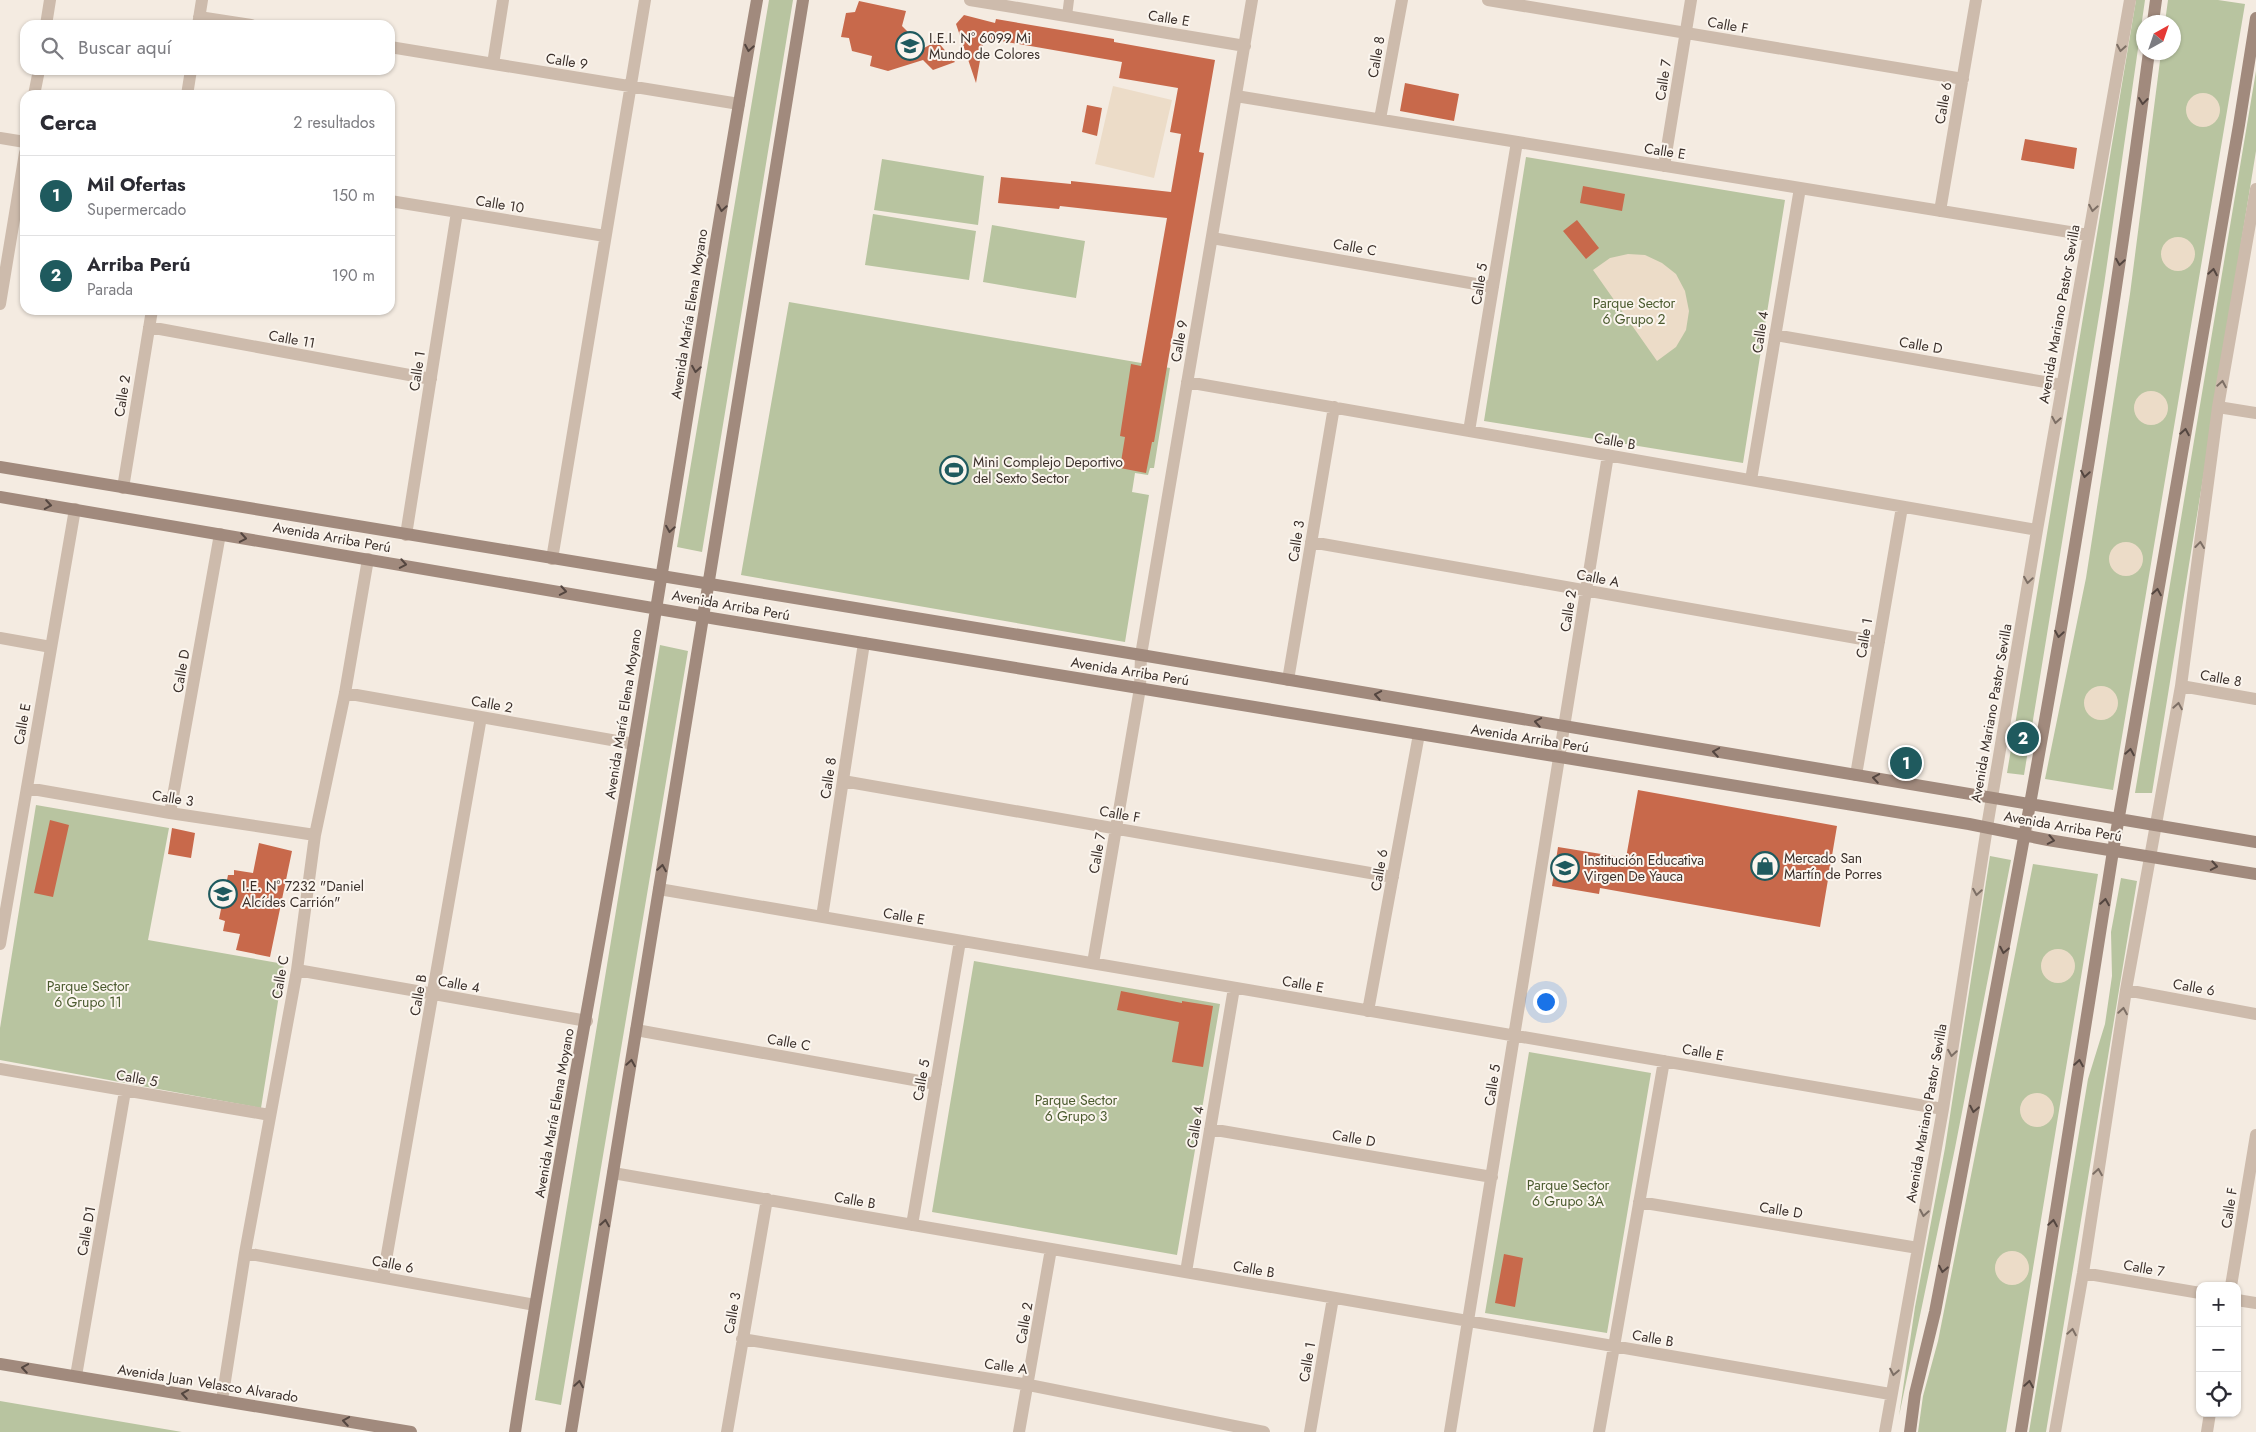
<!DOCTYPE html>
<html lang="es">
<head>
<meta charset="utf-8">
<style>
  body { margin:0; font-family:Jost,sans-serif; background:#f2f2f3; color:#2b2b33 }
  .controls { position:absolute; right:15px; bottom:15px; display:grid; overflow:hidden; border-radius:10px; box-shadow:0 1px 4px #0004 }
  .controls button { width:45px; height:45px; display:grid; place-items:center; padding:0; border:0; border-bottom:1px solid #e1e1e2; background:#fff; color:#2b2b33; font:25px sans-serif }
  .compass { position:absolute; left:2136px; top:15px; width:45px; height:45px; border-radius:50%; background:#fff; box-shadow:0 1px 4px #0004; rotate:40deg }
  .you { position:absolute; left:1545px; top:1001px; width:18px; height:18px; margin:-12px; border:4px solid #fff; border-radius:50%; background:#1a73e8; box-shadow:0 0 0 8px #1a73e833 }
  .badge { display:grid; place-items:center; width:32px; height:32px; border-radius:50%; background:#1f5a5e; color:#fff; font-size:16px; font-weight:700 }
  .pin { position:absolute; translate:-50% -50%; border:2px solid #fff; box-shadow:0 1px 5px #0006 }
  .list { margin:0; padding:0; list-style:none }
  h2 { display:flex; justify-content:space-between; align-items:center; height:65px; margin:0; padding:0 20px; font-size:21px }
  h2 small { font-size:16px; font-weight:400; color:#7c7c81 }
  .list li { display:grid; grid-template-columns:32px 1fr auto; gap:15px; align-items:center; box-sizing:border-box; height:80px; padding:0 20px; border-top:1px solid #e1e1e2 }
  .list b { display:block; font-size:19px; white-space:nowrap }
  .list p { margin:0; font-size:16px; white-space:nowrap; color:#7c7c81 }
  .list em { font-size:16px; font-style:normal; color:#7c7c81 }
  .icon { flex:none; width:28px; height:28px; fill:none; stroke:currentColor; stroke-width:2; stroke-linecap:round; stroke-linejoin:round }
  .map { position:relative; flex:none; width:2256px; height:1432px; overflow:hidden }
  .search { position:absolute; background:#fff; box-shadow:0 1px 4px #0004; left:20px; top:20px; width:375px; height:55px; display:flex; align-items:center; gap:12px; box-sizing:border-box; padding:0 18px; border-radius:15px; color:#7c7c81; font-size:19px }
  .panel { position:absolute; background:#fff; box-shadow:0 1px 4px #0004; left:20px; top:90px; width:375px; height:225px; border-radius:15px }
  .map>svg:first-child { display:block }
  .green { fill:#b8c4a0 }
  .plaza { fill:#ecdcc8 }
  .building { fill:#c8694b }
  .lines { fill:none; stroke-linecap:round; stroke-linejoin:round }
  .lane { stroke:#cdbbac; stroke-width:10 }
  .street { stroke:#cdbbac; stroke-width:12 }
  .secondary { stroke:#a18a7d; stroke-width:12 }
  .oneway { stroke:#544640 }
  .oneway2 { stroke:#7d6f65 }
  .labels { text-anchor:middle; dominant-baseline:central; stroke-width:4; stroke-linejoin:round; paint-order:stroke }
  .street-label { font-size:14px; fill:#3b302b; stroke:#fbf5ee }
  .poi-label { font-size:14px; fill:#3b302b; stroke:#fbf5ee; text-anchor:start }
  .park-label { font-size:14px; fill:#4a5a2e; stroke:#fbf5ee }
</style>
</head>
<body>
<div class="map">
<svg width="2256" height="1432" viewBox="0 0 2256 1432">
  <rect width="100%" height="100%" fill="#f4ebe1"/>
  <!-- green -->
  <path class="green" d="M769 0H793L702 552 677 547Z
    M2136 0H2145L2104 285 2024 775 2007 773Z
    M2168 0H2218L2245 4 2113 790 2045 779 2086 578 2130 294 2161 53 2174 52V22H2165Z
    M2256 71V151L2152 793H2135Z
    M1526 157 1785 200 1743 463 1484 421Z
    M882 159 984 176 978 225 874 210Z
    M873 214 976 231 969 280 865 265Z
    M992 225 1085 241 1076 298 983 282Z
    M789 302 1170 368 1154 468H1150L1148 475 1135 473 1132 492 1149 495 1125 642 741 575Z
    M660 645 688 651 561 1405 535 1400Z
    M36 805 169 828 148 940 284 964 261 1108 0 1060V1028Z
    M1990 856 2011 860 1955 1148 1899 1416 1915 1307 1945 1148Z
    M2033 864 2098 874 2006 1432H1918L1923 1396 1938 1341Z
    M2121 878 2137 881 2046 1432H2029L2088 1079 2105 1024 2112 976 2111 932Z
    M974 961 1220 1004 1177 1255 932 1212Z
    M1529 1052 1651 1073 1607 1333 1485 1313Z
    M0 1401 182 1432H0Z"/>
  <!-- plaza -->
  <path class="plaza" d="M1113 86 1172 100 1154 178 1095 164Z
    M2186 110a17 17 0 1 1 34 0a17 17 0 1 1-34 0Z
    M2161 254a17 17 0 1 1 34 0a17 17 0 1 1-34 0Z
    M1628 254 1645 255 1662 263 1676 274 1685 291 1689 311 1686 330 1676 347 1657 361 1593 270 1610 258Z
    M2134 408a17 17 0 1 1 34 0a17 17 0 1 1-34 0Z
    M2109 559a17 17 0 1 1 34 0a17 17 0 1 1-34 0Z
    M2084 703a17 17 0 1 1 34 0a17 17 0 1 1-34 0Z
    M2041 966a17 17 0 1 1 34 0a17 17 0 1 1-34 0Z
    M2020 1110a17 17 0 1 1 34 0a17 17 0 1 1-34 0Z
    M1995 1268a17 17 0 1 1 34 0a17 17 0 1 1-34 0Z"/>
  <!-- building -->
  <path class="building" d="M859 1 906 11 902 26 924 48 937 41 955 62 933 70 923 60 888 71 870 66 872 56 852 51 849 38 841 37 846 13 855 12Z
    M964 15 995 23 996 19 1114 39V42L1215 60 1199 152 1204 153 1154 442H1152L1146 473 1120 468 1125 437 1120 436 1131 364 1141 366 1167 218 1060 206 1059 209 998 203 1001 177 1071 184V181L1171 192 1181 134 1170 132 1178 88 1119 78 1122 62 984 38 976 83 956 24Z
    M1405 83 1459 94 1454 121 1400 111Z
    M1087 105 1102 108 1097 136 1082 132Z
    M2025 139 2077 148 2074 169 2021 160Z
    M1583 186 1625 194 1622 211 1580 203Z
    M1577 220 1599 248 1586 259 1563 231Z
    M1638 790 1837 826 1820 927 1600 888 1599 894 1552 886 1558 847 1626 858Z
    M50 820 69 825 53 897 34 893Z
    M172 828 195 833 191 858 168 854Z
    M259 843 292 851 270 957 236 950 240 934 223 931 225 921 219 919 228 875H234V870L253 873Z
    M1121 991 1182 1003V1001L1213 1006 1203 1067 1172 1062 1179 1022 1117 1010Z
    M1504 1254 1523 1258 1515 1307 1495 1303Z"/>
  <g class="lines">
    <!-- lane -->
    <path class="lane" d="M1067 16 1069 0"/>
    <!-- street -->
    <path class="street" d="M970 0 1245 46
      M1488 0 1963 79
      M199 17 251 25
      M46 25 50 0
      M198 25 202 0
      M390 47 739 104
      M493 64 503 0
      M34 95 39 70
      M187 95 191 70
      M1236 96 2088 235
      M1380 119 1402 0
      M0 138 25 142
      M1664 166 1691 0
      M390 201 605 236
      M1940 211 1976 0
      M1212 238 1493 287
      M0 304 25 153
      M149 327 431 379
      M1775 335 2062 385
      M1187 382 2037 530
      M2218 407 2256 413
      M1469 431 1517 142
      M1751 480 1800 188
      M123 488 152 310
      M406 535 457 212
      M1311 542 1879 642
      M552 559 645 0
      M0 638 51 647
      M1288 680 1334 407
      M2181 686 2256 699
      M345 693 634 744
      M1856 775 1902 507
      M843 781 1393 877
      M27 788 170 813 315 835
      M170 813 220 534
      M659 889 1943 1109
      M822 917 864 643
      M0 944 75 509
      M1093 963 1140 688 1141 655 1252 0
      M297 970 587 1021
      M2126 990 2256 1014
      M1368 1011 1419 734
      M636 1030 936 1084
      M0 1069 270 1115
      M1210 1129 1492 1177
      M613 1173 1890 1394
      M1639 1202 1918 1248
      M912 1225 960 941
      M245 1253 535 1305
      M1186 1272 1234 988
      M2083 1273 2200 1293
      M383 1277 481 717
      M2231 1286 2256 1135
      M2237 1300 2256 1303
      M742 1339 1029 1385 1264 1432
      M76 1376 125 1091
      M222 1400 245 1253 297 970 315 835 345 693 368 559
      M727 1432 767 1199
      M1019 1432 1051 1249
      M1310 1432 1333 1298
      M1450 1432 1608 455
      M1599 1432 1664 1061
      M1885 1432 1943 1109 1987 827 2037 530 2130 0
      M2055 1432 2083 1273 2126 990 2181 686 2218 407 2256 189
      M2207 1432 2210 1413"/>
    <!-- secondary -->
    <path class="secondary" d="M2153 22 2156 0
      M0 467 1141 655 2256 842
      M0 497 717 619 1969 824 2048 840 2256 874
      M0 1364 411 1432
      M515 1432C548 1213 591 996 628 778 672 519 711 259 757 0
      M571 1432 803 0
      M1910 1432 1915 1394 1935 1312C2015 894 2094 475 2149 52
      M2021 1432 2113 851 2239 125 2256 18"/>
  </g>
  <!-- one-way arrows -->
  <defs><path id="oneway-chevron" d="M-2-3.5L2.5 0L-2 3.5" fill="none" stroke-width="1.6" stroke-linecap="round" stroke-linejoin="round" transform="scale(1.25)"/></defs>
  <g class="oneway">
    <use href="#oneway-chevron" transform="translate(749 48) rotate(100)"/>
    <use href="#oneway-chevron" transform="translate(2143 101) rotate(97)"/>
    <use href="#oneway-chevron" transform="translate(722 208) rotate(99)"/>
    <use href="#oneway-chevron" transform="translate(2120 262) rotate(99)"/>
    <use href="#oneway-chevron" transform="translate(2213 272) rotate(-80)"/>
    <use href="#oneway-chevron" transform="translate(696 369) rotate(99)"/>
    <use href="#oneway-chevron" transform="translate(2185 432) rotate(-80)"/>
    <use href="#oneway-chevron" transform="translate(2085 474) rotate(99)"/>
    <use href="#oneway-chevron" transform="translate(48 505) rotate(9)"/>
    <use href="#oneway-chevron" transform="translate(670 529) rotate(99)"/>
    <use href="#oneway-chevron" transform="translate(243 538) rotate(10)"/>
    <use href="#oneway-chevron" transform="translate(403 564) rotate(10)"/>
    <use href="#oneway-chevron" transform="translate(563 591) rotate(10)"/>
    <use href="#oneway-chevron" transform="translate(2157 592) rotate(-80)"/>
    <use href="#oneway-chevron" transform="translate(2059 634) rotate(99)"/>
    <use href="#oneway-chevron" transform="translate(1378 695) rotate(-170)"/>
    <use href="#oneway-chevron" transform="translate(1538 722) rotate(-170)"/>
    <use href="#oneway-chevron" transform="translate(1716 752) rotate(-171)"/>
    <use href="#oneway-chevron" transform="translate(2130 752) rotate(-80)"/>
    <use href="#oneway-chevron" transform="translate(1876 778) rotate(-171)"/>
    <use href="#oneway-chevron" transform="translate(2051 840) rotate(11)"/>
    <use href="#oneway-chevron" transform="translate(2214 866) rotate(10)"/>
    <use href="#oneway-chevron" transform="translate(662 868) rotate(-81)"/>
    <use href="#oneway-chevron" transform="translate(2105 902) rotate(-81)"/>
    <use href="#oneway-chevron" transform="translate(2004 950) rotate(101)"/>
    <use href="#oneway-chevron" transform="translate(631 1063) rotate(-81)"/>
    <use href="#oneway-chevron" transform="translate(2079 1063) rotate(-81)"/>
    <use href="#oneway-chevron" transform="translate(1974 1109) rotate(101)"/>
    <use href="#oneway-chevron" transform="translate(605 1223) rotate(-81)"/>
    <use href="#oneway-chevron" transform="translate(2053 1223) rotate(-81)"/>
    <use href="#oneway-chevron" transform="translate(1943 1269) rotate(101)"/>
    <use href="#oneway-chevron" transform="translate(25 1368) rotate(-171)"/>
    <use href="#oneway-chevron" transform="translate(579 1384) rotate(-81)"/>
    <use href="#oneway-chevron" transform="translate(2029 1384) rotate(-81)"/>
    <use href="#oneway-chevron" transform="translate(185 1394) rotate(-171)"/>
    <use href="#oneway-chevron" transform="translate(346 1421) rotate(-171)"/>
  </g>
  <g class="oneway2">
    <use href="#oneway-chevron" transform="translate(2121 48) rotate(100)"/>
    <use href="#oneway-chevron" transform="translate(2093 208) rotate(100)"/>
    <use href="#oneway-chevron" transform="translate(2222 384) rotate(-80)"/>
    <use href="#oneway-chevron" transform="translate(2056 420) rotate(100)"/>
    <use href="#oneway-chevron" transform="translate(2200 545) rotate(-83)"/>
    <use href="#oneway-chevron" transform="translate(2028 580) rotate(99)"/>
    <use href="#oneway-chevron" transform="translate(2178 706) rotate(-80)"/>
    <use href="#oneway-chevron" transform="translate(1977 892) rotate(99)"/>
    <use href="#oneway-chevron" transform="translate(2123 1011) rotate(-81)"/>
    <use href="#oneway-chevron" transform="translate(1952 1053) rotate(99)"/>
    <use href="#oneway-chevron" transform="translate(2098 1172) rotate(-81)"/>
    <use href="#oneway-chevron" transform="translate(1924 1213) rotate(100)"/>
    <use href="#oneway-chevron" transform="translate(2072 1332) rotate(-80)"/>
    <use href="#oneway-chevron" transform="translate(1894 1372) rotate(101)"/>
  </g>
  <!-- icons -->
  <defs>
    <symbol id="school-ring" viewBox="-11 -11 22 22"><circle r="9.5" fill="#fbf5ee" stroke="#1f5a5e" stroke-width="1.5"/><path d="M0-5L7-2L0 1L-7-2ZM-4 1L0 2.5L4 1V4Q0 6-4 4Z" fill="#1f5a5e"/></symbol>
    <symbol id="stadium-ring" viewBox="-11 -11 22 22"><circle r="9.5" fill="#fbf5ee" stroke="#1f5a5e" stroke-width="1.5"/><path d="M0-5a6.5 5 0 1 0 0 10a6.5 5 0 1 0 0-10ZM-3.5-1.8h7v3.6h-7Z" fill="#1f5a5e"/></symbol>
    <symbol id="shop-ring" viewBox="-11 -11 22 22"><circle r="9.5" fill="#fbf5ee" stroke="#1f5a5e" stroke-width="1.5"/><path d="M-5-2.5h2.3a2.7 3.5 0 0 1 5.4 0H5L5.5 6h-11ZM-1.5-2.5h3a1.5 2.3 0 0 0-3 0Z" fill="#1f5a5e"/></symbol>
  </defs>
  <g fill-rule="evenodd">
    <use href="#school-ring" x="894" y="30" width="32" height="32"/>
    <use href="#stadium-ring" x="938" y="454" width="32" height="32"/>
    <use href="#shop-ring" x="1749" y="850" width="32" height="32"/>
    <use href="#school-ring" x="1549" y="852" width="32" height="32"/>
    <use href="#school-ring" x="207" y="878" width="32" height="32"/>
  </g>
  <g class="labels">
    <!-- street labels -->
    <g class="street-label">
      <text transform="translate(1169 18) rotate(9)">Calle E</text>
      <text transform="translate(1728 25) rotate(10)">Calle F</text>
      <text transform="translate(1376 57) rotate(-80)">Calle 8</text>
      <text transform="translate(567 61) rotate(9)">Calle 9</text>
      <text transform="translate(1663 80) rotate(-81)">Calle 7</text>
      <text transform="translate(1943 103) rotate(-80)">Calle 6</text>
      <text transform="translate(1665 151) rotate(9)">Calle E</text>
      <text transform="translate(500 204) rotate(9)">Calle 10</text>
      <text transform="translate(1355 247) rotate(10)">Calle C</text>
      <text transform="translate(1479 284) rotate(-81)">Calle 5</text>
      <text transform="translate(689 314) rotate(-81)">Avenida María Elena Moyano</text>
      <text transform="translate(2059 314) rotate(-80)">Avenida Mariano Pastor Sevilla</text>
      <text transform="translate(1760 332) rotate(-81)">Calle 4</text>
      <text transform="translate(292 339) rotate(10)">Calle 11</text>
      <text transform="translate(1179 341) rotate(-80)">Calle 9</text>
      <text transform="translate(1921 345) rotate(10)">Calle D</text>
      <text transform="translate(417 371) rotate(-81)">Calle 1</text>
      <text transform="translate(122 396) rotate(-81)">Calle 2</text>
      <text transform="translate(1615 441) rotate(10)">Calle B</text>
      <text transform="translate(332 537) rotate(10)">Avenida Arriba Perú</text>
      <text transform="translate(1296 541) rotate(-81)">Calle 3</text>
      <text transform="translate(1598 578) rotate(11)">Calle A</text>
      <text transform="translate(731 605) rotate(10)">Avenida Arriba Perú</text>
      <text transform="translate(1568 611) rotate(-81)">Calle 2</text>
      <text transform="translate(1864 638) rotate(-80)">Calle 1</text>
      <text transform="translate(181 671) rotate(-80)">Calle D</text>
      <text transform="translate(1130 671) rotate(9)">Avenida Arriba Perú</text>
      <text transform="translate(2221 678) rotate(10)">Calle 8</text>
      <text transform="translate(492 704) rotate(10)">Calle 2</text>
      <text transform="translate(1991 713) rotate(-80)">Avenida Mariano Pastor Sevilla</text>
      <text transform="translate(623 714) rotate(-81)">Avenida María Elena Moyano</text>
      <text transform="translate(22 724) rotate(-80)">Calle E</text>
      <text transform="translate(1530 738) rotate(9)">Avenida Arriba Perú</text>
      <text transform="translate(828 778) rotate(-81)">Calle 8</text>
      <text transform="translate(173 798) rotate(9)">Calle 3</text>
      <text transform="translate(1120 814) rotate(10)">Calle F</text>
      <text transform="translate(2063 826) rotate(10)">Avenida Arriba Perú</text>
      <text transform="translate(1097 853) rotate(-80)">Calle 7</text>
      <text transform="translate(1379 870) rotate(-80)">Calle 6</text>
      <text transform="translate(904 916) rotate(10)">Calle E</text>
      <text transform="translate(280 977) rotate(-80)">Calle C</text>
      <text transform="translate(459 984) rotate(10)">Calle 4</text>
      <text transform="translate(1303 984) rotate(10)">Calle E</text>
      <text transform="translate(2194 987) rotate(10)">Calle 6</text>
      <text transform="translate(418 995) rotate(-80)">Calle B</text>
      <text transform="translate(789 1042) rotate(10)">Calle C</text>
      <text transform="translate(1703 1052) rotate(10)">Calle E</text>
      <text transform="translate(137 1078) rotate(10)">Calle 5</text>
      <text transform="translate(921 1080) rotate(-80)">Calle 5</text>
      <text transform="translate(1492 1085) rotate(-81)">Calle 5</text>
      <text transform="translate(554 1113) rotate(-80)">Avenida María Elena Moyano</text>
      <text transform="translate(1926 1113) rotate(-80)">Avenida Mariano Pastor Sevilla</text>
      <text transform="translate(1195 1127) rotate(-80)">Calle 4</text>
      <text transform="translate(1354 1138) rotate(10)">Calle D</text>
      <text transform="translate(855 1200) rotate(10)">Calle B</text>
      <text transform="translate(2229 1208) rotate(-81)">Calle F</text>
      <text transform="translate(1781 1210) rotate(9)">Calle D</text>
      <text transform="translate(86 1231) rotate(-80)">Calle D1</text>
      <text transform="translate(393 1264) rotate(11)">Calle 6</text>
      <text transform="translate(2144 1268) rotate(10)">Calle 7</text>
      <text transform="translate(1254 1269) rotate(10)">Calle B</text>
      <text transform="translate(732 1313) rotate(-80)">Calle 3</text>
      <text transform="translate(1024 1323) rotate(-80)">Calle 2</text>
      <text transform="translate(1653 1338) rotate(10)">Calle B</text>
      <text transform="translate(1307 1362) rotate(-80)">Calle 1</text>
      <text transform="translate(1006 1366) rotate(8)">Calle A</text>
      <text transform="translate(208 1383) rotate(9)">Avenida Juan Velasco Alvarado</text>
    </g>
    <!-- poi labels -->
    <g class="poi-label">
      <text x="929" y="38">I.E.I. N° 6099 Mi<tspan x="929" dy="16">Mundo de Colores</tspan></text>
      <text x="973" y="462">Mini Complejo Deportivo<tspan x="973" dy="16">del Sexto Sector</tspan></text>
      <text x="1784" y="858">Mercado San<tspan x="1784" dy="16">Martín de Porres</tspan></text>
      <text x="1584" y="860">Institución Educativa<tspan x="1584" dy="16">Virgen De Yauca</tspan></text>
      <text x="242" y="886">I.E. N° 7232 "Daniel<tspan x="242" dy="16">Alcídes Carrión"</tspan></text>
    </g>
    <!-- park labels -->
    <g class="park-label">
      <text x="1634" y="303">Parque Sector<tspan x="1634" dy="16">6 Grupo 2</tspan></text>
      <text x="88" y="986">Parque Sector<tspan x="88" dy="16">6 Grupo 11</tspan></text>
      <text x="1076" y="1100">Parque Sector<tspan x="1076" dy="16">6 Grupo 3</tspan></text>
      <text x="1568" y="1185">Parque Sector<tspan x="1568" dy="16">6 Grupo 3A</tspan></text>
    </g>
  </g>
</svg>
<div class="controls">
<button>+</button>
<button>−</button>
<button><svg class="icon" aria-label="locate" viewBox="0 0 24 24"><circle cx="12" cy="12" r="6"/><path d="M12 2v4M12 18v4M2 12h4M18 12h4"/></svg></button>
</div>
<svg class="compass" viewBox="-18 -18 36 36"><path d="M0-13l5 13h-10z" fill="#e53935"/><path d="M0 13l5-13h-10z" fill="#7c7c81"/></svg>
<div class="you"></div>
<div class="pin badge" style="left:1906px;top:763px">1</div>
<div class="pin badge" style="left:2023px;top:738px">2</div>
<div class="search"><svg class="icon" aria-label="search" viewBox="0 0 24 24"><circle cx="10" cy="10" r="6"/><path d="M15 15l6 6"/></svg>Buscar aquí</div>
<section class="panel">
<h2>Cerca<small>2 resultados</small></h2>
<ul class="list">
<li><span class="badge">1</span><div><b>Mil Ofertas</b><p>Supermercado</p></div><em>150 m</em></li>
<li><span class="badge">2</span><div><b>Arriba Perú</b><p>Parada</p></div><em>190 m</em></li>
</ul>
</section>
</div>
</body>
</html>
